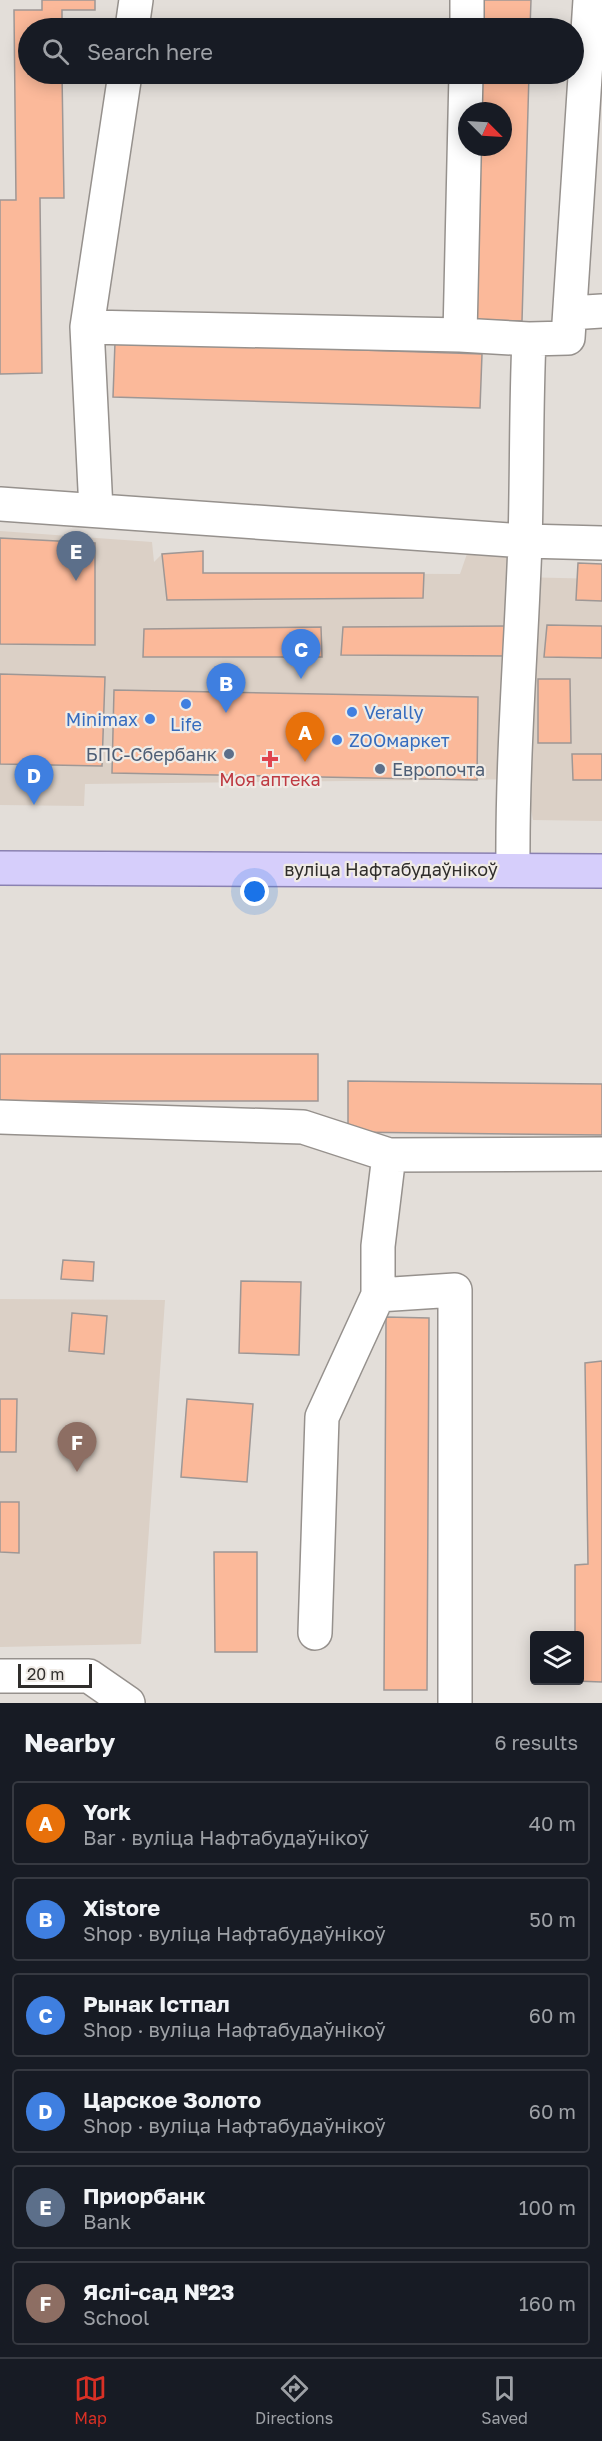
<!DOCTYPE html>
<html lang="en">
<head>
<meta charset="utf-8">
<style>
  body { margin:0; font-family:"Golos Text",sans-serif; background:#20242c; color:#f1f3f6 }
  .controls { position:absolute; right:18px; bottom:18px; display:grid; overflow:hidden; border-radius:6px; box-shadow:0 3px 15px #0003 }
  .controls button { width:54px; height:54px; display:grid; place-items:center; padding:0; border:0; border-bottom:2px solid #363941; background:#171b24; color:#f1f3f6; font:30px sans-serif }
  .compass { position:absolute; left:458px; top:102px; width:54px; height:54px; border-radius:50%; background:#171b24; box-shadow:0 3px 15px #0003; rotate:114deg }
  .scale { position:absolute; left:18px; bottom:15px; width:74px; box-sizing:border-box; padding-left:6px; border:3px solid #302e2c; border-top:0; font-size:16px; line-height:21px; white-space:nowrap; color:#302e2c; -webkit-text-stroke:4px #f0ebe6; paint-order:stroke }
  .you { position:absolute; left:255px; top:892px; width:21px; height:21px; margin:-15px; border:4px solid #fff; border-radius:50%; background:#1a73e8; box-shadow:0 0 0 9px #1a73e833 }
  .badge { display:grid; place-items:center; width:39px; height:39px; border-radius:50%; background:#d93025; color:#fff; font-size:20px; font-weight:700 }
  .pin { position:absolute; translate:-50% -50px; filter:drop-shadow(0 2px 3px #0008) }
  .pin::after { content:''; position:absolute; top:32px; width:21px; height:18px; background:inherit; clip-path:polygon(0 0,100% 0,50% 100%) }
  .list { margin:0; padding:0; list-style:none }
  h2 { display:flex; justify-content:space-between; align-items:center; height:78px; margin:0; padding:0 24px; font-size:26px }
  h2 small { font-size:20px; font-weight:400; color:#9ea1a6 }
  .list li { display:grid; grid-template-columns:39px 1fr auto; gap:18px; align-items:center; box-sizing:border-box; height:84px; margin:0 12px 12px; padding:0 12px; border:2px solid #363941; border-radius:6px }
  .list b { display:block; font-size:22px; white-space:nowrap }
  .list p { margin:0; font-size:20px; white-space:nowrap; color:#9ea1a6 }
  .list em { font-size:20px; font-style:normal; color:#9ea1a6 }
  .icon { flex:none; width:33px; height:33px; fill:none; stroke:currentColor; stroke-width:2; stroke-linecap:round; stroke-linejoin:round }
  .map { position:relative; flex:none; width:602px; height:1703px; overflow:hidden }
  .search { position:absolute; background:#171b24; box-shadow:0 3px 15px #0003; left:18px; right:18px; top:18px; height:66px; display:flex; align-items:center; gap:15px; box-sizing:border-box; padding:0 21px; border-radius:33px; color:#9ea1a6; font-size:22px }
  .sheet { height:654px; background:#171b24 }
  nav { display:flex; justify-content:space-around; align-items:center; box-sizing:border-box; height:84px; border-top:2px solid #363941; background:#171b24; font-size:16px; color:#9ea1a6 }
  nav a { display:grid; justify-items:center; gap:3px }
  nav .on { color:#d93025 }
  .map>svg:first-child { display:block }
  .built { fill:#dbd0c6 }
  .building { fill:#fbb99a; stroke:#9e9795; stroke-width:1.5 }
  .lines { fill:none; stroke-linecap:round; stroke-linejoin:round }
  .minor-casing { stroke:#96918d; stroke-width:36 }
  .major-casing { stroke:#8a81b1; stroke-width:36 }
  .minor { stroke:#fff; stroke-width:33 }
  .major { stroke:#d6cefb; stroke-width:33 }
  .shop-dot { fill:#3f7fe0; stroke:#f0ebe6; stroke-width:2 }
  .service-dot { fill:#5c6f8a; stroke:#f0ebe6; stroke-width:2 }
  .health-dot { fill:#e0444e; stroke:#f0ebe6; stroke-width:2 }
  .labels { text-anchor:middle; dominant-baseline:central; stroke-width:4.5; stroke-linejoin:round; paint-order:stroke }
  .shop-label { font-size:18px; fill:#366cbe; stroke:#f0ebe6; text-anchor:start }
  .service-label { font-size:18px; fill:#4e5e75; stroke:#f0ebe6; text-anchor:end }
  .health-label { font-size:18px; fill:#be3a42; stroke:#f0ebe6 }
  .street-label { font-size:18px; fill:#302e2c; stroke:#f0ebe6 }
</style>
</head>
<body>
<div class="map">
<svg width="602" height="1703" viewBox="0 0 602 1703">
  <rect width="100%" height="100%" fill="#e3ded9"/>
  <!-- built -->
  <path class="built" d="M0 531 152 542 154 562 162 554 203 551 204 573 460 574 469 548 515 551 519 577 602 579V821L533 820 525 779 85 784 84 806 0 805Z
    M0 1299 165 1300 141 1644 0 1647Z"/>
  <!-- building -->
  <path class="building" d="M42 0H95V10H62V28H28V74H62L64 198H40L42 373 0 374V200H16L14 10H42Z
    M483 0H531L530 28H482Z
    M481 74H529L522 321 473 320 479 147H503V111H480Z
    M115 342 482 354 480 408 113 397Z
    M0 538 95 543V645L0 644Z
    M203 551V573H424L423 598 167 600 162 554Z
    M578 563 602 564V601L576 600Z
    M547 625 602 626V658L544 657Z
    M513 626V656L341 655 343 627Z
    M321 627 322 657H143L144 629Z
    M0 674 105 677 102 766 0 764Z
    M538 679H570L571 743H538Z
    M114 690 478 697 477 780 112 773Z
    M572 754H602V780H573Z
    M0 1054H318V1101H0Z
    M348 1081 602 1084V1135L348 1132Z
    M63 1260 94 1262 93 1281 61 1279Z
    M241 1281 301 1282 299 1355 239 1353Z
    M72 1313 107 1316 104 1354 69 1351Z
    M386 1317 429 1318 427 1690H384Z
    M602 1361V1682L575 1681 580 1680V1636H575V1565L588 1564 585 1363Z
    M0 1399H17L16 1452H0Z
    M187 1399 253 1404 247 1482 181 1477Z
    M0 1502H19V1553L0 1552Z
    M214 1552H257V1652H215Z"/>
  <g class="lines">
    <defs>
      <path id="minor" d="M132 28 136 0
        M467 28V0
        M570 313 602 311
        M87 327 460 335 529 339
        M460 335 466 74
        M0 504 525 541 602 543
        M96 510 87 327 125 74
        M513 869C512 760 521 652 525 543 527 475 526 407 529 339L568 338 590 0
        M0 1117 303 1127 389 1155 602 1154
        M378 1295 455 1290V1703
        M315 1633 322 1417 378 1295V1246L389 1155
        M0 1676H89L128 1703"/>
      <path id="major" d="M0 868 602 871"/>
    </defs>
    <!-- minor casing -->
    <use href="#minor" class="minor-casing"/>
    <!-- major casing -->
    <use href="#major" class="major-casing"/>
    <!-- minor -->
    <use href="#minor" class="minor"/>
    <!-- major -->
    <use href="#major" class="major"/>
  </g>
  <!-- markers -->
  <g class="shop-dot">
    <circle cx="186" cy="704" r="6"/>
    <circle cx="352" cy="712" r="6"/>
    <circle cx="150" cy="719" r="6"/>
    <circle cx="337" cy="740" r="6"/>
  </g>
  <g class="service-dot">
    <circle cx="229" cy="754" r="6"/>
    <circle cx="380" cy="769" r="6"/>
  </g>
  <path class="health-dot" d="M267 750h6v6h6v6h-6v6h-6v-6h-6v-6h6z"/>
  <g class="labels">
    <!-- shop labels -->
    <g class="shop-label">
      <text x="364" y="712">Verally</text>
      <text x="138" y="719" text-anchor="end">Minimax</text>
      <text x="186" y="724" text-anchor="middle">Life</text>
      <text x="349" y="740">ZOOмаркет</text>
    </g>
    <!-- service labels -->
    <g class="service-label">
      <text x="217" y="754">БПС-Сбербанк</text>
      <text x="392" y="769" text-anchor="start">Европочта</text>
    </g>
    <!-- health labels -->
    <g class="health-label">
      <text x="270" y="779">Моя аптека</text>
    </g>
    <!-- street labels -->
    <g class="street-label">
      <text x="391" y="869">вуліца Нафтабудаўнікоў</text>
    </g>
  </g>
</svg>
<div class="controls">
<button><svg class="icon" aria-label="layers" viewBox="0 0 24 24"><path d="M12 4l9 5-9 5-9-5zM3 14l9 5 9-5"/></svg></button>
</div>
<svg class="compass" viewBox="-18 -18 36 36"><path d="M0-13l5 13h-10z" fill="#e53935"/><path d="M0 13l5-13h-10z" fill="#9ea1a6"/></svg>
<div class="scale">20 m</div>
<div class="you"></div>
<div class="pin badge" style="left:305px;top:762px;background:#e8710a">A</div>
<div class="pin badge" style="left:226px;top:713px;background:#3f7fe0">B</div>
<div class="pin badge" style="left:301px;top:679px;background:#3f7fe0">C</div>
<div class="pin badge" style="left:34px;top:805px;background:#3f7fe0">D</div>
<div class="pin badge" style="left:76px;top:581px;background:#5c6f8a">E</div>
<div class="pin badge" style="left:77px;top:1472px;background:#8d6e63">F</div>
<div class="search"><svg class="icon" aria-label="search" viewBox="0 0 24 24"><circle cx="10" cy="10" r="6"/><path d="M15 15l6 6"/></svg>Search here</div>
</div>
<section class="sheet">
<h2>Nearby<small>6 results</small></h2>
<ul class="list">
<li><span class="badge" style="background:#e8710a">A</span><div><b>York</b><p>Bar · вуліца Нафтабудаўнікоў</p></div><em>40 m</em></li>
<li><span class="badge" style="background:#3f7fe0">B</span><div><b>Xistore</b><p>Shop · вуліца Нафтабудаўнікоў</p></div><em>50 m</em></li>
<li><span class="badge" style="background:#3f7fe0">C</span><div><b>Рынак Істпал</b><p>Shop · вуліца Нафтабудаўнікоў</p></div><em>60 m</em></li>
<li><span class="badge" style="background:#3f7fe0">D</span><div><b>Царское Золото</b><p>Shop · вуліца Нафтабудаўнікоў</p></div><em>60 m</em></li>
<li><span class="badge" style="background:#5c6f8a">E</span><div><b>Приорбанк</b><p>Bank</p></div><em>100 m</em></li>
<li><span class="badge" style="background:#8d6e63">F</span><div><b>Яслі-сад №23</b><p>School</p></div><em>160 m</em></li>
</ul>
</section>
<nav>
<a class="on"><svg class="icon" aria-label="map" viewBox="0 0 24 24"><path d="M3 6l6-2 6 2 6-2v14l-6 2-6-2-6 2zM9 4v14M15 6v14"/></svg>Map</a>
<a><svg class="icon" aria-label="directions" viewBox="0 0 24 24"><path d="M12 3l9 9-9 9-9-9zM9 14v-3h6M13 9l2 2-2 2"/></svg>Directions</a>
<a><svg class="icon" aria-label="saved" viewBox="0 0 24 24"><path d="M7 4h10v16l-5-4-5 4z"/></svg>Saved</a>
</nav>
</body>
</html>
